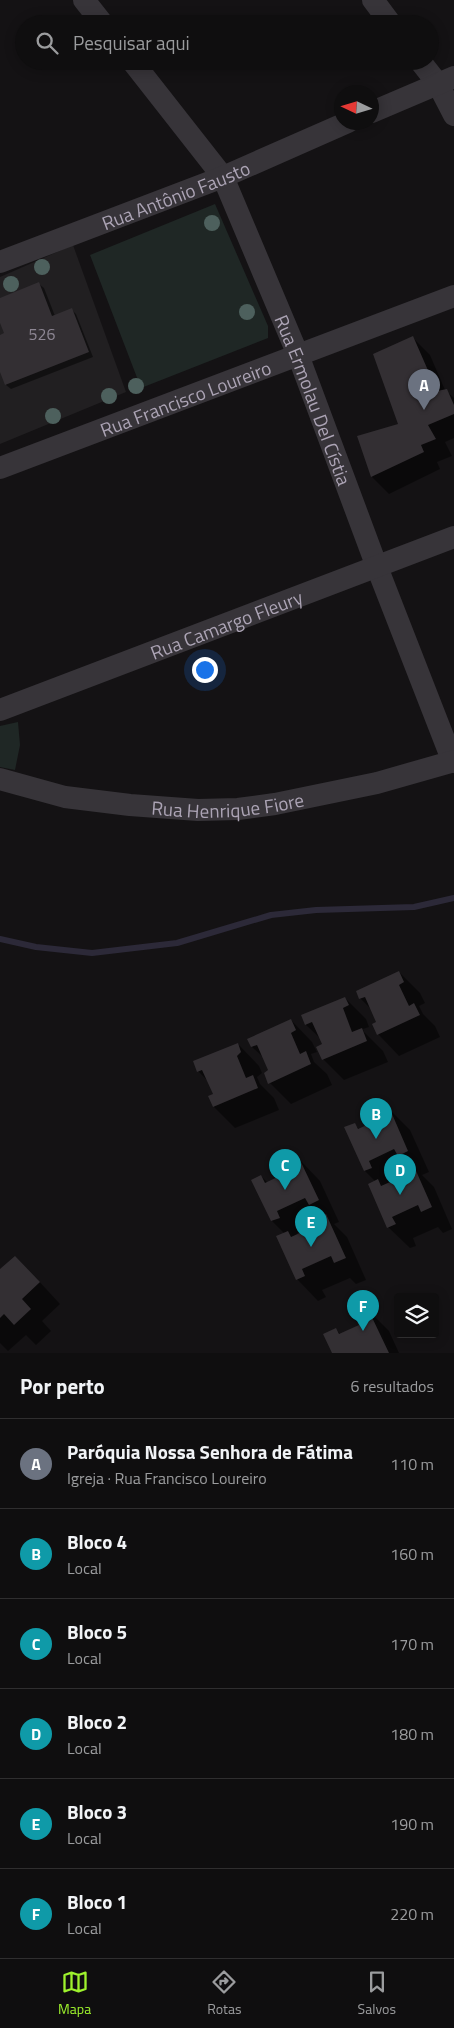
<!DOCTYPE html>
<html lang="pt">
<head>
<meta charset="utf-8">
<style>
  body { margin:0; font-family:"Titillium Web",sans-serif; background:#1d1c1d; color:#f1f3f6 }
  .controls { position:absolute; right:15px; bottom:15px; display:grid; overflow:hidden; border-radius:5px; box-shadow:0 2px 12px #0003 }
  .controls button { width:45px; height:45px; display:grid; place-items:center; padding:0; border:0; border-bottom:1px solid #2f2e2f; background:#0f0e0f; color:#f1f3f6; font:25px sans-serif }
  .compass { position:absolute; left:334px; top:85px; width:45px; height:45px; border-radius:50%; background:#0f0e0f; box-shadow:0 2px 12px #0003; rotate:274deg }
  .you { position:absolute; left:204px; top:669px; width:18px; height:18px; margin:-12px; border:4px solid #fff; border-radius:50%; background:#1a73e8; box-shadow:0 0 0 8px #1a73e833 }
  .badge { display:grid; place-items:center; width:32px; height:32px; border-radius:50%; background:#9ef22d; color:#fff; font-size:16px; font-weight:700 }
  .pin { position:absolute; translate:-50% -41px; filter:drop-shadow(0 1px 2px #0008) }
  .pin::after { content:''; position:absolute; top:26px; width:18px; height:15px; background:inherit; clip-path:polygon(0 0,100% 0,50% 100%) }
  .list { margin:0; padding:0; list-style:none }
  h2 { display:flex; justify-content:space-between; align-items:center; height:65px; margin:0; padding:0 20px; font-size:21px }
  h2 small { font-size:16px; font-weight:400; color:#9b9c9e }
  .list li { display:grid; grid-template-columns:32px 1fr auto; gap:15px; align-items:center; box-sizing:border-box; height:90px; padding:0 20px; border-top:1px solid #2f2e2f }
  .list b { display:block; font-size:19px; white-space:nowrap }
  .list p { margin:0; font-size:16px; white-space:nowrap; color:#9b9c9e }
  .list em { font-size:16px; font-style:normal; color:#9b9c9e }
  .icon { flex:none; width:28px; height:28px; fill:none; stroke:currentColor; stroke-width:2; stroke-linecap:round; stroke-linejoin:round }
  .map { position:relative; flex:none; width:454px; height:1353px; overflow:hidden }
  .search { position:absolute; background:#0f0e0f; box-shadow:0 2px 12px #0003; left:15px; right:15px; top:15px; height:55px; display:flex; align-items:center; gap:12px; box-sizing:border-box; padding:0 18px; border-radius:28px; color:#9b9c9e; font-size:19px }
  .sheet { height:605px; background:#0f0e0f }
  nav { display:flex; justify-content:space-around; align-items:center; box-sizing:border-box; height:70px; border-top:1px solid #2f2e2f; background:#0f0e0f; font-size:14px; color:#9b9c9e }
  nav a { display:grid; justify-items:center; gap:2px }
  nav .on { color:#9ef22d }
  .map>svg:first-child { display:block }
  .built { fill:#211f21 }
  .green { fill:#1f2725 }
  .shadow { fill:#0007; fill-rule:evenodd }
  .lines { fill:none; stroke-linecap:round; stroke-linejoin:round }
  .stream { stroke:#2c2938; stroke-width:6 }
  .building { fill:#332f33 }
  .street { stroke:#373439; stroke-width:22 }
  .tree { fill:#4d605d }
  .labels { text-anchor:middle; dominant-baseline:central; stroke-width:4; stroke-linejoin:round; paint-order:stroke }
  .number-label { font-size:16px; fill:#8e8794 }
  .street-label { font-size:19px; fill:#aca4b5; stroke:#0f0e0f }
</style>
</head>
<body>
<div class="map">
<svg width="454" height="1353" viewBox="0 0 454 1353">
  <rect width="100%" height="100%" fill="#141214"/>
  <!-- built -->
  <path class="built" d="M73 245 126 392 0 444V277Z"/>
  <!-- green -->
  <path class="green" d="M215 204 268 326V338L141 388 90 255Z
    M18 722 20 745 15 770 0 767V726Z"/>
  <!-- shadow -->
  <path class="shadow" d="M39 284 44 288 55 316 71 309 76 314 93 357 11 389 6 385 0 369V336L6 334 0 320V299Z
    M412 337 430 355 445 390 454 398V438L445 442 452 456 437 462 440 469 389 494 372 477 400 425Z
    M399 972 420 993 425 1003 419 1006 423 1014 435 1026 440 1037 399 1056 378 1034V1022L373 1011 360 998Z
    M345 998 366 1019 369 1027 363 1029 364 1032 383 1051 388 1062 344 1080 323 1059V1045L321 1039 306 1025 303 1016Z
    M291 1020 312 1042 317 1052 311 1054 314 1062 327 1074 332 1085 291 1104 270 1083V1071L264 1058 252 1047Z
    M238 1044 259 1066 262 1073 257 1077 260 1084 274 1098 279 1110 235 1128 214 1107 210 1097 214 1095 209 1082 198 1071Z
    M389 1109 410 1130 429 1172 422 1175 434 1187 452 1229 443 1233 438 1227 413 1238 416 1246 410 1248 388 1227 376 1182 365 1171 346 1128 354 1124 360 1130 384 1119Z
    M299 1159 320 1181 339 1222 334 1224 347 1237 366 1280 356 1284 350 1278 322 1290 326 1297 318 1301 297 1279 285 1234 272 1221 261 1176 268 1183 293 1171ZM316 1224 317 1227 298 1235 297 1233Z
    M0 1271 36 1278 60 1304 42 1321 51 1331 36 1345 26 1335 8 1351 0 1343Z
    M368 1310 389 1331 399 1353H333L336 1329 341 1335 360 1326Z"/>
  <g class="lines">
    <!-- stream -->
    <path class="stream" d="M0 939 36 947 92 953 177 943 271 915 316 910 414 907 454 898"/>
  </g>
  <!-- building -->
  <path class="building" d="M39 282 52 316 72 308 89 352 5 385 0 372V335L4 333 0 323V298Z
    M413 336 437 391 447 389 454 405V414L428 425 436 439 421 445 424 452 371 477 357 436 398 424 373 354Z
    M399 971 404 982 399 985 409 1006 414 1003 420 1015 377 1035 372 1024 376 1022 365 997 359 999 356 991Z
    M345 997 349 1005 343 1008 352 1032 362 1028 367 1041 322 1060 316 1047 322 1044 312 1022 305 1025 301 1015Z
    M291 1019 296 1030 291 1033 300 1054 306 1051 311 1064 268 1084 264 1073 268 1070 257 1045 251 1047 247 1039Z
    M238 1043 241 1052 237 1056 246 1078 253 1075 258 1088 213 1107 208 1096 213 1094 202 1070 197 1072 193 1061Z
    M389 1107 408 1151 398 1156 394 1149 369 1161 372 1168 364 1171 344 1127 355 1123 358 1129 382 1118 380 1112Z
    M299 1158 319 1200 309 1205 305 1198 277 1211 280 1218 271 1221 251 1180 261 1175 265 1183 292 1170 288 1163Z
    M413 1164 432 1207 421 1212 418 1205 392 1217 396 1224 387 1228 368 1184 378 1179 381 1186 406 1175 403 1168Z
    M326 1214 346 1258 334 1263 331 1256 302 1269 305 1276 296 1280 276 1236 288 1231 291 1237 315 1226 313 1220Z
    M15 1256 40 1282 22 1299 31 1309 14 1325 4 1314 0 1318V1269Z
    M368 1309 389 1353H332L323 1334 336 1328 339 1334 359 1325 354 1315Z"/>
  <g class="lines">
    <!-- street -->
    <g class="street">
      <path d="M84 0 103 24"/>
      <path d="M373 0 391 24"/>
      <path id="s1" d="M132 61 223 177 298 355 377 567 453 762"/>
      <path d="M420 61 438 84 454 115"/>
      <path d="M372 112 454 77"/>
      <path id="s2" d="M0 262 223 177 348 122"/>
      <path id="s3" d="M0 468 454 296"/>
      <path id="s4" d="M0 710 454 537"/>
      <path id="s5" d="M0 779 65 797 130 805 198 810 238 809 275 804 377 783 454 761"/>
    </g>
  </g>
  <!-- trees -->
  <g class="tree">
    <circle cx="212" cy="223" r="8"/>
    <circle cx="42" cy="267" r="8"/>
    <circle cx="11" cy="284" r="8"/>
    <circle cx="247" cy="312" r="8"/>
    <circle cx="136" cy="386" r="8"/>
    <circle cx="109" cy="396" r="8"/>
    <circle cx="53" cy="416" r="8"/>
  </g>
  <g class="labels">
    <!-- number labels -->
    <g class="number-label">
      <text x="42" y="334">526</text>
    </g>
    <!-- street labels -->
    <g class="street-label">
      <text stroke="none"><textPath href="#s2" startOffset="188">Rua Antônio Fausto</textPath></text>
      <text stroke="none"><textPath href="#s3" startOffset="198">Rua Francisco Loureiro</textPath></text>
      <text stroke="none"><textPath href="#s1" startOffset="388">Rua Ermolau Del Cístia</textPath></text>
      <text stroke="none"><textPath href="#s4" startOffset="242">Rua Camargo Fleury</textPath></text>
      <text stroke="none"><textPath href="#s5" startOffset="231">Rua Henrique Fiore</textPath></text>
    </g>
  </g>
</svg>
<div class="controls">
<button><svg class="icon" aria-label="layers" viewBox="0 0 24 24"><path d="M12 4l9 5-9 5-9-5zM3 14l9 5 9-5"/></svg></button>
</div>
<svg class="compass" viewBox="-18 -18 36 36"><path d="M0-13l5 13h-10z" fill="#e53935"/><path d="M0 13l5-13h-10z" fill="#9b9c9e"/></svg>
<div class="you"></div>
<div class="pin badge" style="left:424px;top:410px;background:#6b7280">A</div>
<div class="pin badge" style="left:376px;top:1139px;background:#0f9aa8">B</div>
<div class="pin badge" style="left:285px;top:1190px;background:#0f9aa8">C</div>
<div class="pin badge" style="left:400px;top:1195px;background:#0f9aa8">D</div>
<div class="pin badge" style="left:311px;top:1247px;background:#0f9aa8">E</div>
<div class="pin badge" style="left:363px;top:1331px;background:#0f9aa8">F</div>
<div class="search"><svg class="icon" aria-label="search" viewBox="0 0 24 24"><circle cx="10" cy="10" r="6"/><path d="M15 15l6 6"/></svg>Pesquisar aqui</div>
</div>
<section class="sheet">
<h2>Por perto<small>6 resultados</small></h2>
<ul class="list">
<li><span class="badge" style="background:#6b7280">A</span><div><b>Paróquia Nossa Senhora de Fátima</b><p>Igreja · Rua Francisco Loureiro</p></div><em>110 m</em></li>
<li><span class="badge" style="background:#0f9aa8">B</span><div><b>Bloco 4</b><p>Local</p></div><em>160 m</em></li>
<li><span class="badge" style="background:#0f9aa8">C</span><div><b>Bloco 5</b><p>Local</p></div><em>170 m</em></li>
<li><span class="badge" style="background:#0f9aa8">D</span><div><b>Bloco 2</b><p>Local</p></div><em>180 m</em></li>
<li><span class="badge" style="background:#0f9aa8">E</span><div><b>Bloco 3</b><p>Local</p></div><em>190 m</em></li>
<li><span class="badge" style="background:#0f9aa8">F</span><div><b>Bloco 1</b><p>Local</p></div><em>220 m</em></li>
</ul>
</section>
<nav>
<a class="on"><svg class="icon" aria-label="map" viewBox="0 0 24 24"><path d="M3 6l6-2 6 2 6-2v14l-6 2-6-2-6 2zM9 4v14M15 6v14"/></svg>Mapa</a>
<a><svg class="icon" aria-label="directions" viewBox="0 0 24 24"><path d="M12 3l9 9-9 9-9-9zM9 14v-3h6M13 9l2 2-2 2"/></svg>Rotas</a>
<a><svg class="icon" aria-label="saved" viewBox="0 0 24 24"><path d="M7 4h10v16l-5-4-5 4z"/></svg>Salvos</a>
</nav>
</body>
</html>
